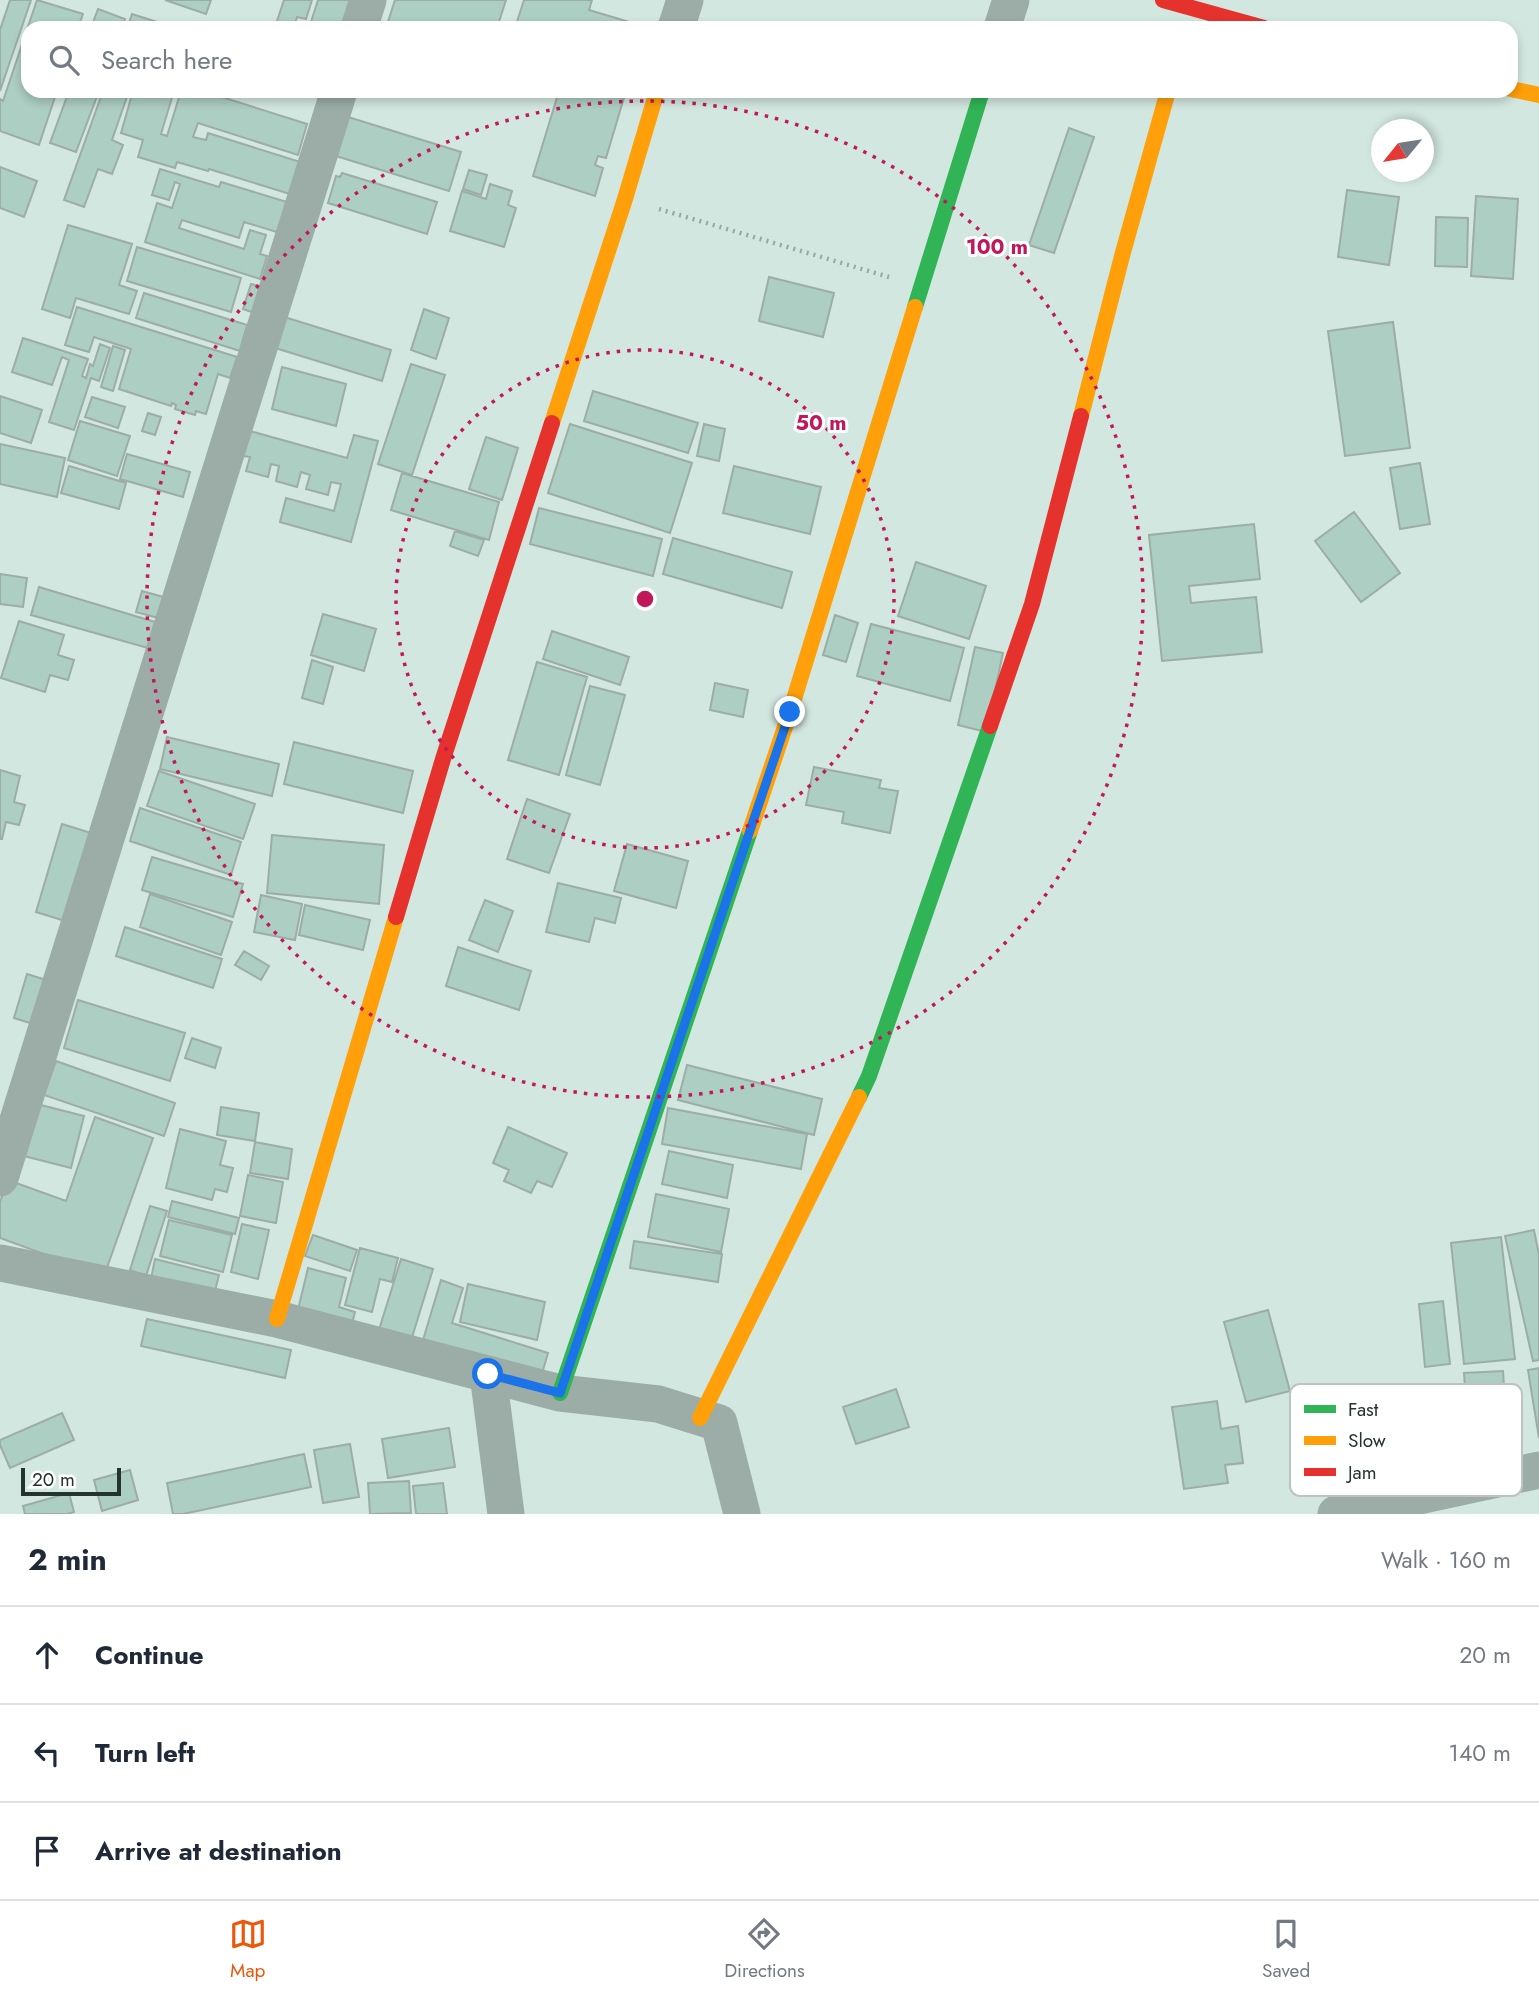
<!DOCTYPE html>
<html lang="en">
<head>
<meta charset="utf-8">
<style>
  body { margin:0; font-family:Jost,sans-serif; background:#f6f6f7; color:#1f2937 }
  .compass { position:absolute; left:1371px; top:119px; width:63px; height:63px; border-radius:50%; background:#fff; box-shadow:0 4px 10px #0003; rotate:240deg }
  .scale { position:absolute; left:21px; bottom:18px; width:100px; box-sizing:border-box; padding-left:7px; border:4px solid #25332e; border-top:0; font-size:19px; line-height:24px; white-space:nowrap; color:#25332e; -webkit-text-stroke:5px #fff; paint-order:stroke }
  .stop { position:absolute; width:21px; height:21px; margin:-16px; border:5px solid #1a73e8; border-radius:50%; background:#fff }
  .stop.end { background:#1a73e8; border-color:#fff; box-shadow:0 2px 7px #0008 }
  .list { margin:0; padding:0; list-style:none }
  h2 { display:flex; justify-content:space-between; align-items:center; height:91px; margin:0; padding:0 28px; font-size:30px }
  h2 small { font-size:23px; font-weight:400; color:#747a83 }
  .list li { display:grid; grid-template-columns:46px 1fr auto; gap:21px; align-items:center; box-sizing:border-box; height:98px; padding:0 28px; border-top:2px solid #e0e1e3 }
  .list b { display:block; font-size:26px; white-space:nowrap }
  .list em { font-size:23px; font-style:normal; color:#747a83 }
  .icon { flex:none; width:38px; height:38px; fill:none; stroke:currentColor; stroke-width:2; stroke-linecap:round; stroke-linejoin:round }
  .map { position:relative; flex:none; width:1539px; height:1514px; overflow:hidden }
  .search { position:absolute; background:#fff; box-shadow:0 4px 10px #0003; left:21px; right:21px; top:21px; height:77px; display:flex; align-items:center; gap:18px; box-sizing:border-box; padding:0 24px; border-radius:21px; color:#747a83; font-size:26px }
  .sheet { height:385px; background:#fff }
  nav { display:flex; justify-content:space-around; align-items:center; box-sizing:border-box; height:98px; border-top:2px solid #e0e1e3; background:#fff; font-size:19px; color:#747a83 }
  nav a { display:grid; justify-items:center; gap:4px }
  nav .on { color:#ea580c }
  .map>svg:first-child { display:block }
  .building { fill:#adcec2; stroke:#9cada6; stroke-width:2 }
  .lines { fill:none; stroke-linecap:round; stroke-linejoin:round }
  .path { stroke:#99a7a2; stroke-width:4.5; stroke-dasharray:2 5; stroke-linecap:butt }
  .street { stroke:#9cada7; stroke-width:37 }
  .fast { stroke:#30b455; stroke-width:16 }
  .slow { stroke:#ff9f0a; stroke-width:16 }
  .jam { stroke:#e5322d; stroke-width:16 }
  .route { stroke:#1a73e8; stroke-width:9 }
  .ring { fill:none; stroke:#c2185b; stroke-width:3.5; stroke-dasharray:3.5 7 }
  .key { fill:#fff; stroke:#bec2c0; stroke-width:2 }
  .key-label { font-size:19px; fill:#25332e }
  .centre { fill:#c2185b; stroke:#fff; stroke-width:3.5 }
  .ring-label { font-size:21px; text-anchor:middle; font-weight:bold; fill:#c2185b; stroke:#fff; stroke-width:6; stroke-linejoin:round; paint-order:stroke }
</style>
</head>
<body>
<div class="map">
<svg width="1539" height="1514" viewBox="0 0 1539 1514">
  <rect width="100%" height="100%" fill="#d2e7df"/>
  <!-- building -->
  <path class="building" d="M10 0H31L0 91V30Z
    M37 0 83 14 78 28H28V91H57L39 145 0 131V99L3 101Z
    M165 0H211L206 14Z
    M284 0H312L306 19 297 17 294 28 276 24Z
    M318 0H352L343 28H298L300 22 310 25Z
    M395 0H506L497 28H386Z
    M524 0H592L589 10 646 27 515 28Z
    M98 9 125 19 121 28H91Z
    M132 14 157 22 155 28H144L129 23Z
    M69 91H99L76 152 50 143Z
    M103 91H129L112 140 123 145 112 174 98 169 84 207 64 200Z
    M133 91H174L161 134 167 136 181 91H203L307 124 298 155 198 123 193 137 206 140 208 133 300 162 290 194 209 169 208 171 177 162 175 168 138 157 143 140 121 133Z
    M559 91H626L606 158 598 156 595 165 603 168 595 196 533 176Z
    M348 117 461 152 449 191 336 156Z
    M1069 128 1094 137 1054 253 1029 245Z
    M0 167 37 181 24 217 0 208Z
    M160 169 219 187 221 182 290 203 280 233 244 222 239 238 182 220 179 228 244 249 250 230 266 235 260 254 267 256 260 279 145 242 157 203 172 208 180 184 175 182 169 200 152 195Z
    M469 170 487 175 481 195 463 189Z
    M342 173 437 202 427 234 328 203 336 176 340 177Z
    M490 184 512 191 508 205 516 208 504 247 450 231 462 191 486 199Z
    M1347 190 1399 197 1389 265 1338 257Z
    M1476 196 1518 199 1513 279 1471 276Z
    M1436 217 1468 218 1467 267 1435 266Z
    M68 225 132 244 119 285 137 291 129 314 76 298 70 318 42 309Z
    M137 247 241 278 231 312 127 281Z
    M769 277 834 293 823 337 759 321Z
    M251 284 266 288 258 314 243 309Z
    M144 293 247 325 240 351 136 318Z
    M77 307 237 357 230 378 218 374 206 414 196 411 195 415 175 409 176 405 172 403 171 406 119 389 131 349 94 337 89 352 65 345Z
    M424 309 449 318 436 359 411 350Z
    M281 316 391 350 382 381 272 347Z
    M1393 322 1410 448 1345 456 1328 331Z
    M23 338 88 359 82 376 86 378 90 364 93 366 100 344 110 348 99 381 91 378 74 430 49 422 69 360 62 357 52 385 12 372Z
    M113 346 125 350 113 391 101 387Z
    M411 364 445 375 412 475 378 464Z
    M282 367 346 384 336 426 272 409Z
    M593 391 698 423 688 453 584 421Z
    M0 396 42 410 31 443 0 433Z
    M92 397 125 407 118 428 85 417Z
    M148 413 161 417 155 435 142 431Z
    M80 421 130 436 117 476 68 460Z
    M570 424 692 463 670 533 548 493Z
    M704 424 725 429 719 461 697 456Z
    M250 431 347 458 354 435 378 441 351 542 280 522 286 498 334 511 341 484 331 482 328 495 306 489 310 475 301 472 297 487 276 481 279 466 271 464 268 477 246 471 250 457 243 456Z
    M486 437 518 448 502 500 469 489Z
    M0 444 65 458 57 497 0 484Z
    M127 454 190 472 183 497 120 479Z
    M1420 463 1430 524 1400 529 1390 468Z
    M69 466 126 483 119 509 61 493Z
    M734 466 821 487 810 534 723 513Z
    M402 473 499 502 489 540 391 510Z
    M539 508 662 539 653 576 530 544Z
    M1354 512 1400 573 1361 602 1315 541Z
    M1254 524 1260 579 1189 586 1191 603 1256 597 1262 652 1162 661 1149 535Z
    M455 531 484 540 478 556 450 546Z
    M673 538 792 572 782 608 663 574Z
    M916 562 986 586 969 639 898 616Z
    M0 574 27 578 23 607 0 604Z
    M39 587 155 622 148 648 31 615Z
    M142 591 167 598 162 619 136 612Z
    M323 614 376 629 364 671 311 655Z
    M835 615 858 623 846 662 823 655Z
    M19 621 64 635 58 655 74 660 68 680 50 675 45 692 1 678Z
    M871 624 964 648 950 701 857 676Z
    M552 631 629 657 620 685 543 659Z
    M975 647 1003 653 986 732 958 725Z
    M312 660 333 667 323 704 302 698Z
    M537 662 587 677 559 775 508 760Z
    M715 683 748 690 743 717 710 710Z
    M590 686 625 695 600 785 566 775Z
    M167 737 279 764 272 796 160 769Z
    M294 742 413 771 403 813 284 784Z
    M814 767 881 780 879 788 898 791 890 833 842 823 844 812 806 805Z
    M0 770 20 776 14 802 25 805 19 825 6 822 2 839H0Z
    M159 771 255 804 243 839 147 806Z
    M527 799 570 814 549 873 507 859Z
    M140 808 241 842 231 875 130 841Z
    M62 824 91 833 65 921 36 912Z
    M272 835 384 845 379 904 267 893Z
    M627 844 688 861 676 908 614 891Z
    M152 857 243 884 233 917 142 890Z
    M558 883 621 898 615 923 595 918 589 942 546 932Z
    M150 894 232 922 221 955 140 927Z
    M261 895 302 904 295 940 254 932Z
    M485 900 513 911 498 952 469 940Z
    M305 905 370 920 363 950 299 935Z
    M125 927 222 959 213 988 116 956Z
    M458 947 531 971 519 1010 446 986Z
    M244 951 269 966 261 980 235 965Z
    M27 974 46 980 33 1024 14 1018Z
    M78 1000 185 1033 170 1081 64 1048Z
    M192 1038 221 1048 215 1068 185 1058Z
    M56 1061 175 1103 164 1136 44 1095Z
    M687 1065 822 1099 814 1135 678 1100Z
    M25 1101 84 1116 71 1168 12 1153Z
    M221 1107 259 1113 255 1141 217 1135Z
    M668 1108 807 1134 801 1169 662 1144Z
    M95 1117 153 1138 104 1276 0 1238V1202L8 1180 66 1201Z
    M508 1127 567 1153 552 1187 537 1181 531 1193 504 1181 509 1170 493 1163Z
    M180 1129 226 1141 220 1165 233 1168 227 1192 215 1189 212 1200 166 1188Z
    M255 1142 292 1149 288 1179 250 1173Z
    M669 1151 733 1165 727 1198 662 1184Z
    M248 1175 283 1182 276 1223 240 1216Z
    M656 1194 729 1209 721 1252 648 1237Z
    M172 1201 239 1218 235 1234 168 1217Z
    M150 1206 167 1211 146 1276 130 1270Z
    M169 1220 232 1235 223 1272 160 1256Z
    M242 1224 269 1230 258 1279 231 1272Z
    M1534 1230 1539 1255V1360L1533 1361 1505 1236Z
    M313 1235 357 1250 350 1271 305 1256Z
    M1501 1237 1515 1359 1464 1364 1451 1243Z
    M634 1241 722 1254 718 1282 630 1268Z
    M360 1248 398 1258 392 1282 380 1279 372 1312 345 1305Z
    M155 1259 219 1275 214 1295 151 1279Z
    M401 1259 433 1269 410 1344 378 1333Z
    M308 1268 346 1278 339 1307 355 1312 351 1328 297 1314Z
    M441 1280 463 1288 452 1323 548 1353 541 1377 423 1340Z
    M468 1284 545 1302 537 1340 460 1322Z
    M1443 1301 1450 1364 1425 1367 1419 1304Z
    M1268 1310 1290 1391 1246 1402 1224 1322Z
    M147 1319 291 1350 285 1378 141 1346Z
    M1539 1368V1438L1528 1370Z
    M1503 1371 1505 1402 1466 1404 1464 1373Z
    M896 1389 909 1427 856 1444 843 1407Z
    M1217 1401 1221 1429 1238 1426 1243 1463 1225 1465 1228 1483 1184 1489 1172 1407Z
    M62 1413 74 1440 10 1468 0 1445V1440Z
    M449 1428 455 1467 388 1478 382 1439Z
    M350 1444 359 1497 323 1503 314 1450Z
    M304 1454 311 1487 183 1514H173L167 1483Z
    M130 1470 138 1500 102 1511 94 1480Z
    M409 1481 411 1513 370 1514 368 1483Z
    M443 1483 447 1514H416L413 1486Z
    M69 1493 74 1512 67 1514H25L23 1506Z"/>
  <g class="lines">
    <!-- path -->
    <path class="path" d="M659 209 889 277"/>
    <!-- street -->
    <path class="street" d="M359 28 368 0
      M676 28 685 0
      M1002 28 1011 0
      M0 1178 339 91
      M0 1263 277 1319 560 1393 658 1404 719 1423 742 1514
      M488 1374 506 1514
      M1336 1514 1539 1470"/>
    <!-- fast -->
    <path class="fast" d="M915 307 982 91
      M859 1097 869 1076 990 726
      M560 1393 750 831"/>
    <!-- slow -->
    <path class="slow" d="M1511 89 1539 95
      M1081 416 1122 256 1168 91
      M552 423 625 199 657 91
      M750 831 790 712 915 307
      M277 1319 396 917
      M700 1418 859 1097"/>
    <!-- jam -->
    <path class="jam" d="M1163 0 1264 28
      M990 726 1032 604 1081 416
      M396 917 443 759 552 423"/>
  </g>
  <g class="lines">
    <!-- route -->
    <path class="route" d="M488 1374 560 1393 790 712"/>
  </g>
  <!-- distance rings -->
  <g class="ring">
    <circle cx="645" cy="599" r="249"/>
    <circle cx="645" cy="599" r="498"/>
  </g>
  <!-- legend -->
  <rect x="1290" y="1384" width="232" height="112" rx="10" class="key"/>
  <rect x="1304" y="1405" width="32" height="8" fill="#30b455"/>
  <rect x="1304" y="1436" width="32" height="9" fill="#ff9f0a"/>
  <rect x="1304" y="1468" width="32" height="8" fill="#e5322d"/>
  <g class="key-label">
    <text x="1348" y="1416">Fast</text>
    <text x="1348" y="1447">Slow</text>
    <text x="1348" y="1479">Jam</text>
  </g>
  <circle cx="645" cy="599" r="10" class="centre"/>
  <g class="ring-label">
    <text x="997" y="254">100 m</text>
    <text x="821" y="430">50 m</text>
  </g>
</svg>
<svg class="compass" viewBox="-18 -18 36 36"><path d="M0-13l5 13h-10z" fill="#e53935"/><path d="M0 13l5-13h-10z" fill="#747a83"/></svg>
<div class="scale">20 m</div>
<div class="stop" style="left:488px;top:1374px"></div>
<div class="stop end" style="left:790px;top:712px"></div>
<div class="search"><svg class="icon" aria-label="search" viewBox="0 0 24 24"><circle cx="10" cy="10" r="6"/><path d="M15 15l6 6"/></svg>Search here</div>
</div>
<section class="sheet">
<h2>2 min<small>Walk · 160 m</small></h2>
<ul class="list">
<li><svg class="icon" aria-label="ahead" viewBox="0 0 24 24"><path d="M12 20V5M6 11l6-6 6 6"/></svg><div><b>Continue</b></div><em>20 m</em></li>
<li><svg class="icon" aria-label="left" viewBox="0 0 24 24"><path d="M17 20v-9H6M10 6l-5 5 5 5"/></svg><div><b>Turn left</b></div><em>140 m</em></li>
<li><svg class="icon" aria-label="arrive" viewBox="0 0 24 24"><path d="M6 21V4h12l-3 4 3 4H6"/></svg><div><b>Arrive at destination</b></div></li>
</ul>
</section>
<nav>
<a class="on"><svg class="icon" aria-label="map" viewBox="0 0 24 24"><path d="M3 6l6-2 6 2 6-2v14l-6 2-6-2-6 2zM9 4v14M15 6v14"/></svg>Map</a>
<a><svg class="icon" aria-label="directions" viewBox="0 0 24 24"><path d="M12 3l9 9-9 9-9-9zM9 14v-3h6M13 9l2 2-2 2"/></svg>Directions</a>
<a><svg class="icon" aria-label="saved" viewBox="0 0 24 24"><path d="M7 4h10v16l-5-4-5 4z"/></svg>Saved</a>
</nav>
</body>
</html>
